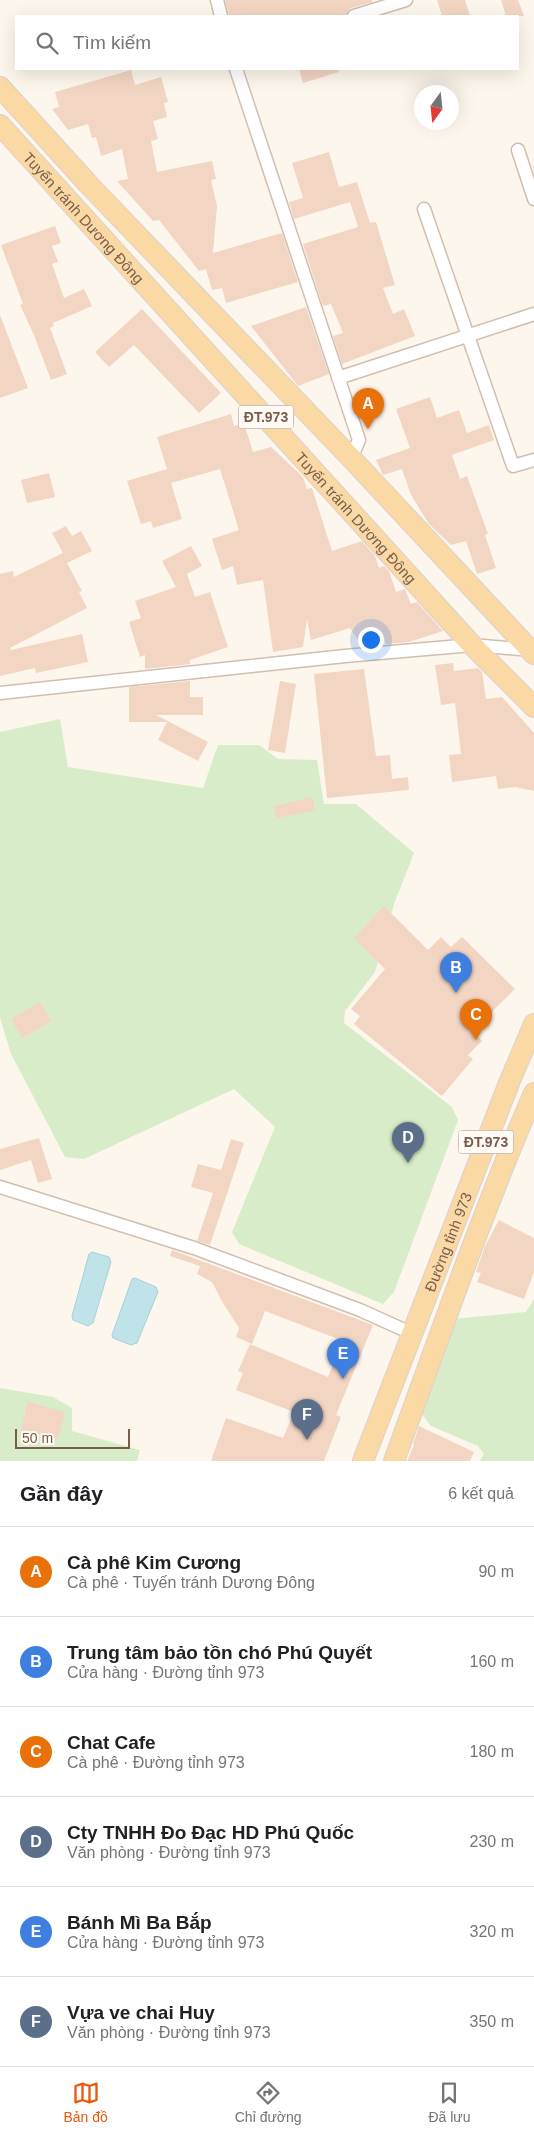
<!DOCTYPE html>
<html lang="vi">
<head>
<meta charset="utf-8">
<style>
  body { margin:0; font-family:Helvetica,sans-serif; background:#f6f6f6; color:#202124 }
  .compass { position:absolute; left:414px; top:85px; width:45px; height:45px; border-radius:50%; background:#fff; box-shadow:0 5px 20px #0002; rotate:195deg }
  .scale { position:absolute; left:15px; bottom:12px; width:115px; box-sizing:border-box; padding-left:5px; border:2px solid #7a5c4d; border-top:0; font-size:14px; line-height:18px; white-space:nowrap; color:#7a5c4d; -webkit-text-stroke:4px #fffaf3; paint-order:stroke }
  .you { position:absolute; left:370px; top:639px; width:18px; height:18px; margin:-12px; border:4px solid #fff; border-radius:50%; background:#1a73e8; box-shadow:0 0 0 8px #1a73e833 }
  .badge { display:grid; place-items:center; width:32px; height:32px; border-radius:50%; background:#ea580c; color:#fff; font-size:16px; font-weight:700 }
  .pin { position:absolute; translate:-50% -41px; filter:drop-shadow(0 1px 2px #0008) }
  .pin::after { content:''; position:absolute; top:26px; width:18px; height:15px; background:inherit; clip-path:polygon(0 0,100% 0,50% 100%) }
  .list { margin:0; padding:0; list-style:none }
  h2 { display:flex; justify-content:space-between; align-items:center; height:65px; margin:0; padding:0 20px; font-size:21px }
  h2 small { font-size:16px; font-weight:400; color:#757577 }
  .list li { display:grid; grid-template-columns:32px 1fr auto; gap:15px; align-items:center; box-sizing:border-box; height:90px; padding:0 20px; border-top:1px solid #e0e0e0 }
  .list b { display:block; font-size:19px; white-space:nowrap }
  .list p { margin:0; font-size:16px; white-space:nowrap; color:#757577 }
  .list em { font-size:16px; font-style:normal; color:#757577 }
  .icon { flex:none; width:28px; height:28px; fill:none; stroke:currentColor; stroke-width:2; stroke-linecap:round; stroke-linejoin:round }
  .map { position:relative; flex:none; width:534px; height:1461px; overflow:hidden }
  .search { position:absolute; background:#fff; box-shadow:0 5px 20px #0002; left:15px; right:15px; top:15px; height:55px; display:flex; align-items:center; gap:12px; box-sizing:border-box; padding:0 18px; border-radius:0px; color:#757577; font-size:19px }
  .sheet { height:605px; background:#fff }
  nav { display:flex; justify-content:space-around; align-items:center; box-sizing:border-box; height:70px; border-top:1px solid #e0e0e0; background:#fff; font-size:14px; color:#757577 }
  nav a { display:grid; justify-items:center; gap:2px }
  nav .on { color:#ea580c }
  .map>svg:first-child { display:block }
  .green { fill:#d8ecc9 }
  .water { fill:#bfe3e8; stroke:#a5d3da }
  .building { fill:#f3d5c3 }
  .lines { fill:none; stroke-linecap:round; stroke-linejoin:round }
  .minor-casing { stroke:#d1beb0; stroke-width:15 }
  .primary-casing { stroke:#dad1cd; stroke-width:22 }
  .minor { stroke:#fff; stroke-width:12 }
  .primary { stroke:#fbd9a5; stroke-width:20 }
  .labels { text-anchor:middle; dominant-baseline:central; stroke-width:4; stroke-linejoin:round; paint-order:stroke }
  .shield { fill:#fffaf3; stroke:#a28b7f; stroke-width:1 }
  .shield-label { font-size:14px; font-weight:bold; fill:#7a5c4d }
  .street-label { font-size:15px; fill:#7a5c4d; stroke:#fffaf3 }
</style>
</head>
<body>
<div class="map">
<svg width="534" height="1461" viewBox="0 0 534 1461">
  <rect width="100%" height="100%" fill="#fdf6ec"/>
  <!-- green -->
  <path class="green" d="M60 719 68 767 203 788 218 745H259L278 759 317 760 324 804H356L414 853 394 904 375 972 345 1011 344 1023 452 1107 458 1120 394 1292 383 1304 239 1244 232 1232 275 1127 234 1089 84 1159 65 1157 11 1054 0 1018V732Z
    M534 1299V1461H480L484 1454 478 1446 431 1426 421 1413 453 1319 526 1312Z
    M0 1388 53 1397 72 1408V1431L140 1450 137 1461H0Z"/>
  <!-- water -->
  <path class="water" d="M92 1252 109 1257 111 1262 93 1323 88 1326 73 1320 72 1316 89 1254Z
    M135 1278 156 1287 158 1292 137 1343 131 1345 113 1338 112 1335 132 1279Z"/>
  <!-- building -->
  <path class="building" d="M225 0H372L373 2 351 8 348 11 346 16H229Z
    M437 0H465L470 16H442Z
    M501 0H518L524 16H506Z
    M299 69H338L339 72 303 83Z
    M131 70 135 85 161 77 168 102 164 103 167 117 153 121 158 139 151 141 157 172 212 161 216 179 211 180 217 206 213 253 282 233 298 282 226 303 222 288 212 290 206 269 199 271 159 220 153 221 117 181 128 179 122 149 101 156 96 137 92 138 88 124 68 130 52 109 59 107 55 92Z
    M329 152 339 187 357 182 370 223 376 222 395 285 383 288 393 314 404 309 415 336 342 364 333 336 343 333 331 304 323 306 303 244 358 227 350 202 294 219 289 202 303 198 292 163Z
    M55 226 61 243 52 246 58 262 52 264 64 298 84 289 92 306 53 323 54 326 50 328 67 374 51 380 34 335 20 305 23 304 1 245Z
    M306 307 329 374 298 386 251 326Z
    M142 309 221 393 199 413 134 345 109 367 95 352Z
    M0 315 28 388 0 398Z
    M430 397 437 418 459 410 467 433 489 425 494 440 452 455 460 479 467 476 488 534 485 535 496 568 477 574 466 541 451 545 429 524 411 495 402 469 383 475 376 460 410 448 396 409Z
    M231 414 234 426 244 423 253 452 271 447 303 477 307 489 312 488 332 551 362 541 375 556 379 568 384 566 389 571 396 592 405 589 411 604 417 602 443 631 409 642 386 644 384 637 375 640 374 636 358 640 350 628 311 640 307 619 303 647 273 652 263 580 237 585 233 566 222 570 212 539 239 530 220 469 171 483 182 519 153 528 151 521 141 524 127 481 167 469 157 437Z
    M49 473 55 497 27 503 21 480Z
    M66 526 72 536 81 531 92 551 67 563 82 591 79 592 87 608 10 648 11 650 82 634 88 662 36 673 35 668 0 676V574L13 571 14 577 63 553 52 533Z
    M191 546 202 566 187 574 195 597 210 592 228 647 190 660V664L145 669V655L140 657 129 622 141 618 135 601 176 587 162 561Z
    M453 663 454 671 478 668 482 672 486 699 502 697 534 733V791L515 787 498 789 496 776 452 782 449 755 461 754 455 703 441 705 435 665Z
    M364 669 376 756 390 755 392 779 408 777 409 790 327 798 314 674Z
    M190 681V697H203V715H156L208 742 198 761 158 740 167 722H129V687Z
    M280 681 296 684 285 753 268 750Z
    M312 797 315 810 277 818 274 806Z
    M384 906 428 950 441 937 451 947 462 937 515 989 472 1031 482 1041 468 1055 473 1059 442 1096 354 1024 360 1016 351 1009 385 969 354 938Z
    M40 1002 51 1021 22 1038 11 1019Z
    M39 1138 52 1179 38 1183 31 1160 0 1170V1149Z
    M231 1139 244 1143 210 1245 197 1241 213 1193 191 1187 198 1164 221 1170Z
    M499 1220 534 1238V1272L524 1299 477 1282 481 1273 476 1272 485 1246Z
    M172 1250 373 1325 336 1415 341 1417 324 1461H211L226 1418 283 1438 294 1412 236 1390 243 1373 238 1371 250 1344 328 1377 343 1341 265 1311 252 1344 236 1337 239 1328 223 1303 212 1282 197 1274 200 1266 170 1256Z
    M28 1402 65 1412 58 1439 21 1430Z
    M419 1426 474 1452 470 1461H407L414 1445 413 1444Z"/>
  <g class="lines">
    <defs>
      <path id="minor" d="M217 0 221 16
        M354 16 406 0
        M236 69 359 440 351 458
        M518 150 534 199
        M424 209 513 466 534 460
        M338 378 534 314
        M0 693 345 656 472 645 532 650
        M0 1187 194 1248 360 1310 411 1333"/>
      <g id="primary">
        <path d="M0 87 90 186 351 458 534 654"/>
        <path id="s1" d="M0 125 472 645 534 707"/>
        <path id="s2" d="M363 1461 509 1083 534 1024"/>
        <path d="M394 1461C439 1338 482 1213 534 1093"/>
      </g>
    </defs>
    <!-- minor casing -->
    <use href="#minor" class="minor-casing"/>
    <!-- primary casing -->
    <use href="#primary" class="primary-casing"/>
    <!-- minor -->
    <use href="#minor" class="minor"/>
    <!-- primary -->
    <use href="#primary" class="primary"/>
  </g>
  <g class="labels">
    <!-- shield labels -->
    <g class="shield">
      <rect x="238.5" y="405.5" width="55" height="23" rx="4"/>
      <rect x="458.5" y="1130.5" width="55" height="23" rx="4"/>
    </g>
    <g class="shield-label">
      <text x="266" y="417">ĐT.973</text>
      <text x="486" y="1142">ĐT.973</text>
    </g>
    <!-- street labels -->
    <g class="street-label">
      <text stroke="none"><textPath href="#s1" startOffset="125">Tuyến tránh Dương Đông</textPath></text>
      <text stroke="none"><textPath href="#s1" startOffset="530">Tuyến tránh Dương Đông</textPath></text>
      <text stroke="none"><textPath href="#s2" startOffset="235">Đường tỉnh 973</textPath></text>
    </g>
  </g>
</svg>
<svg class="compass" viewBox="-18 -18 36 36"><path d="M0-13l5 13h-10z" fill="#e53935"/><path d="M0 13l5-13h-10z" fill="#757577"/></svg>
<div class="scale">50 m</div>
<div class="you"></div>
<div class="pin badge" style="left:368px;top:429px;background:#e8710a">A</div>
<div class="pin badge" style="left:456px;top:993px;background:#3f7fe0">B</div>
<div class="pin badge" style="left:476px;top:1040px;background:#e8710a">C</div>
<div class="pin badge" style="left:408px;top:1163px;background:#5c6f8a">D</div>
<div class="pin badge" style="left:343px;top:1379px;background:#3f7fe0">E</div>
<div class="pin badge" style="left:307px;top:1440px;background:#5c6f8a">F</div>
<div class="search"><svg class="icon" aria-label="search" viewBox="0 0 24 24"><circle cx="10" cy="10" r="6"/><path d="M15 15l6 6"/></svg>Tìm kiếm</div>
</div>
<section class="sheet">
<h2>Gần đây<small>6 kết quả</small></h2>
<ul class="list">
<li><span class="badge" style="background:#e8710a">A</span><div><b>Cà phê Kim Cương</b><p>Cà phê · Tuyến tránh Dương Đông</p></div><em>90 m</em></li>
<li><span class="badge" style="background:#3f7fe0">B</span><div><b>Trung tâm bảo tồn chó Phú Quyết</b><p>Cửa hàng · Đường tỉnh 973</p></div><em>160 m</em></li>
<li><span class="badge" style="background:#e8710a">C</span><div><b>Chat Cafe</b><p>Cà phê · Đường tỉnh 973</p></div><em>180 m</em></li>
<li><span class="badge" style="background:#5c6f8a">D</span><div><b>Cty TNHH Đo Đạc HD Phú Quốc</b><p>Văn phòng · Đường tỉnh 973</p></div><em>230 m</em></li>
<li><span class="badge" style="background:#3f7fe0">E</span><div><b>Bánh Mì Ba Bắp</b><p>Cửa hàng · Đường tỉnh 973</p></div><em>320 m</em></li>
<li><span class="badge" style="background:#5c6f8a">F</span><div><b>Vựa ve chai Huy</b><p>Văn phòng · Đường tỉnh 973</p></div><em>350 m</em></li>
</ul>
</section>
<nav>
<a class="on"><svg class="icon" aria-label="map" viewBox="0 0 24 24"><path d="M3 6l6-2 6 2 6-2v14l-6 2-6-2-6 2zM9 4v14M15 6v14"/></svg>Bản đồ</a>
<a><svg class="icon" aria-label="directions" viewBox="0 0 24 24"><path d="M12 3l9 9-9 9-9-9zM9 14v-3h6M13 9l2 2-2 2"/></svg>Chỉ đường</a>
<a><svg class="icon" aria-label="saved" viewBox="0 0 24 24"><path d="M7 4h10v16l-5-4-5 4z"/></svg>Đã lưu</a>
</nav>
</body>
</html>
